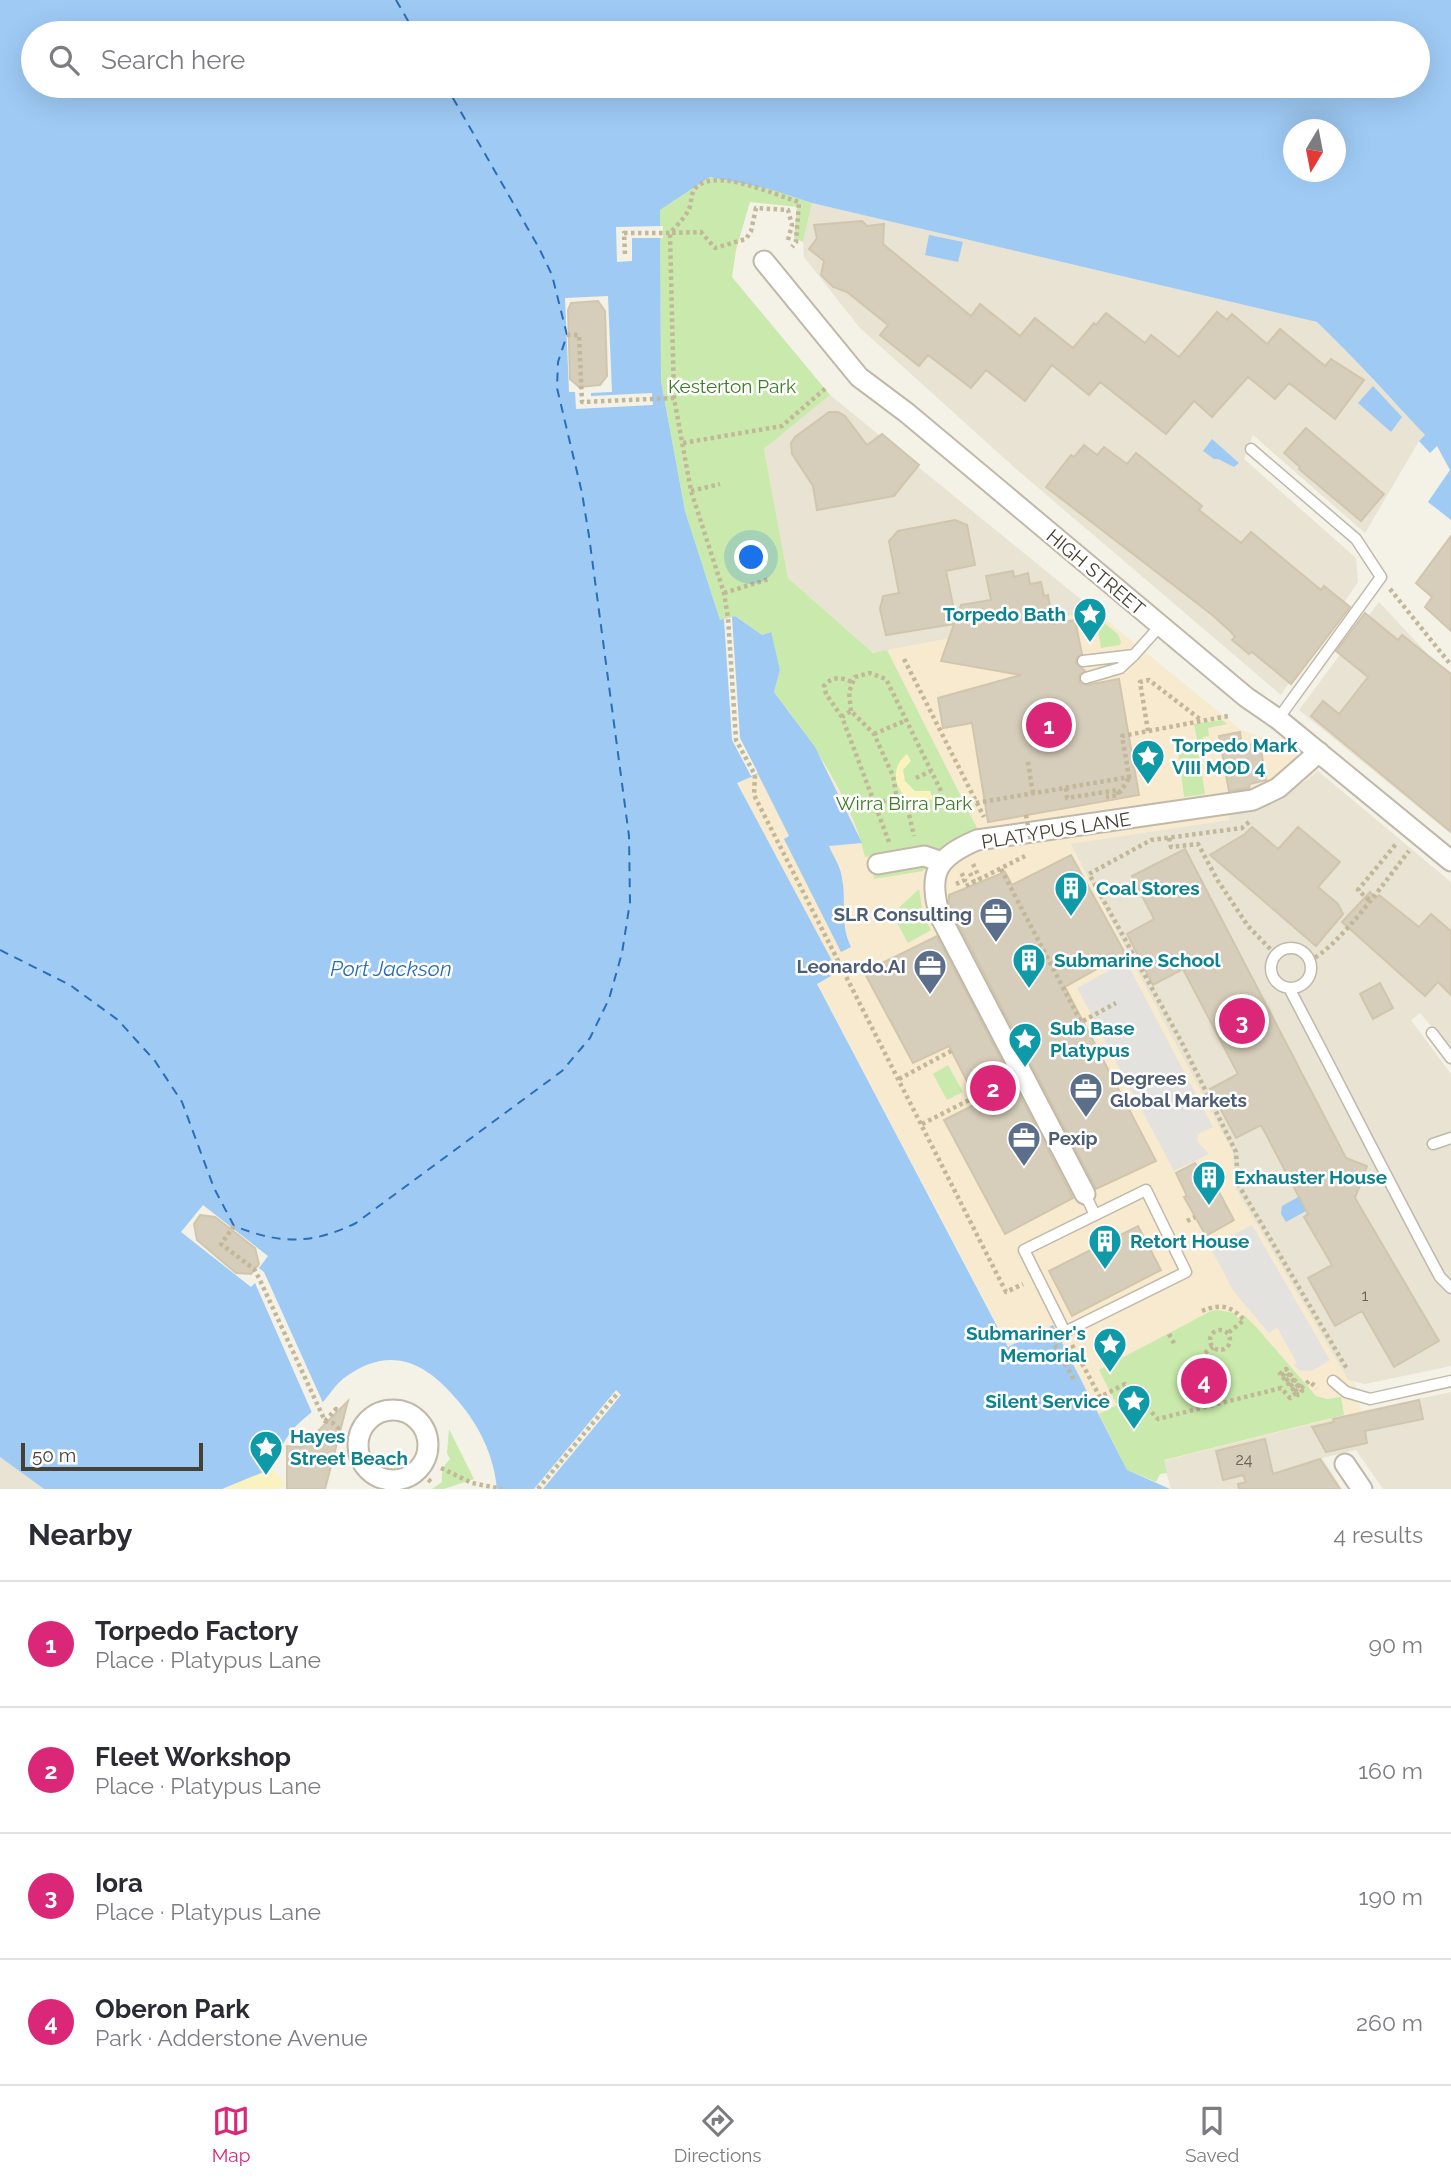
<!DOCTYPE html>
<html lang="en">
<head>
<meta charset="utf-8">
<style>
  body { margin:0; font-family:Raleway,sans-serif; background:#f2f2f3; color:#2b2b33 }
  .compass { position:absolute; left:1283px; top:119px; width:63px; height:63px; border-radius:50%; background:#fff; box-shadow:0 7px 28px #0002; rotate:190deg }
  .scale { position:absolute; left:21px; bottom:18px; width:182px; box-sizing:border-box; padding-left:7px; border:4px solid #474135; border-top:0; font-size:19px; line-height:24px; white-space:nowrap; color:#474135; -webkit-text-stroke:5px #fff; paint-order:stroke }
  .you { position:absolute; left:752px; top:558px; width:24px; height:24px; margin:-18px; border:5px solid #fff; border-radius:50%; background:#1a73e8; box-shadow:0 0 0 10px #1a73e833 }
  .badge { display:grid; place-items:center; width:46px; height:46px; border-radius:50%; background:#db2777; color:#fff; font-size:23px; font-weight:700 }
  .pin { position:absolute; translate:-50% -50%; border:4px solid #fff; box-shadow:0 2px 7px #0006 }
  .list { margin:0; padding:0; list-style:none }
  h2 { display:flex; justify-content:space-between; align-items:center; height:91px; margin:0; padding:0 28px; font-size:30px }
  h2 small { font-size:23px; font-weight:400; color:#7c7c81 }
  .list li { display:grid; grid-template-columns:46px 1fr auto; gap:21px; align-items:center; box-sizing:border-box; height:126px; padding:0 28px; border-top:2px solid #e1e1e2 }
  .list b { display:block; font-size:26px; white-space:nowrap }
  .list p { margin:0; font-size:23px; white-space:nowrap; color:#7c7c81 }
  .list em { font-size:23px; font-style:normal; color:#7c7c81 }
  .icon { flex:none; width:38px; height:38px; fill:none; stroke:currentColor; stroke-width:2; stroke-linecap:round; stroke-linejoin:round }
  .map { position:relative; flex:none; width:1451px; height:1489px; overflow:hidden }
  .search { position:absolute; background:#fff; box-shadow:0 7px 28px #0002; left:21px; right:21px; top:21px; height:77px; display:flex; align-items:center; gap:18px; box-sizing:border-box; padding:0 24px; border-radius:38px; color:#7c7c81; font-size:26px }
  .sheet { height:595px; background:#fff }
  nav { display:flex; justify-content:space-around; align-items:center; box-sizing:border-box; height:98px; border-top:2px solid #e1e1e2; background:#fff; font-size:19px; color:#7c7c81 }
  nav a { display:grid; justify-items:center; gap:4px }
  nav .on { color:#db2777 }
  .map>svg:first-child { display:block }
  .residential { fill:#e8e3d3 }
  .commercial { fill:#f7eacf }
  .green { fill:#c9eaac }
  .sand { fill:#faf3bf }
  .parking { fill:#e4e2de }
  .water { fill:#9ecaf4; fill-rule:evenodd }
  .pier { fill:#f4f1e6 }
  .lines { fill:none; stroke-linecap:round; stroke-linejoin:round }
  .ferry { stroke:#286fb8; stroke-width:2; stroke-dasharray:9 7; stroke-linecap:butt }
  .building { fill:#d6cdba; stroke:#d1c6ad; stroke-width:2 }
  .service-casing { stroke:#c0b9a8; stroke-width:13 }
  .minor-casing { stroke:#c0b9a8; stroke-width:23 }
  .path { stroke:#c2b798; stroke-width:4.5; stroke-dasharray:3.5 3.5; stroke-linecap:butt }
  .service { stroke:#fff; stroke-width:10 }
  .minor { stroke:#fff; stroke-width:19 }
  .path-bridge { stroke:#c2b798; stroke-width:4.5; stroke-dasharray:3.5 3.5; stroke-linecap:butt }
  .labels { text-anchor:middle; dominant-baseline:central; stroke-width:5; stroke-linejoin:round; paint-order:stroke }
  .number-label { font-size:16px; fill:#6b6456 }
  .park-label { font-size:19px; fill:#3e7b25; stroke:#fff }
  .street-label { font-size:19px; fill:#474135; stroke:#fff }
  .culture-label { font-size:19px; font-weight:bold; fill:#0d838f; stroke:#fff; text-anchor:start }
  .service-label { font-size:19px; font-weight:bold; fill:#4e5e75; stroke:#fff; text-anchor:end }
  .water-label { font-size:21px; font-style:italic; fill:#286fb8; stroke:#fff }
</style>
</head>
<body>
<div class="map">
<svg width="1451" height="1489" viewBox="0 0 1451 1489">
  <rect width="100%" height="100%" fill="#f4f1e6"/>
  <!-- residential -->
  <path class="residential" d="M812 203 1317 322 1355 357 1372 379 1425 435 1419 441 1365 533 1253 435 1244 459 1356 558 1358 582 1281 695 1015 468 859 327 804 257 803 242Z
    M830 395 1095 611 873 653 788 578 764 449Z
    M1379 602 1451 679V834L1299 710Z
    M1318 771 1451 882V1049L1420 1013 1411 1020 1451 1074V1366L1365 1384 1348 1380 1234 1186 1233 1153 1070 843 1229 820V811L1307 780Z
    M1451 1392V1489H1383L1356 1450 1322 1458 1342 1489H1171L1163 1460 1344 1415Z
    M0 1457 44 1489H0Z"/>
  <!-- commercial -->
  <path class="commercial" d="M1095 611 1241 730 1293 748 1318 771 1307 780 1254 808 1229 811V820L1070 844 1233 1153 1234 1186 1348 1380 1355 1383 1361 1412 1127 1470 1031 1336 1009 1347 817 984 837 972 737 783 758 773 790 837 785 839 850 946 842 917 844 899 842 875 828 846 861 843 780 670Z"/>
  <!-- green -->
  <path class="green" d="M710 177 769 189 812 203 803 242 794 238 797 207 750 202 736 250 732 277 830 395 764 449 788 578 873 653 887 650 978 830 962 837 939 855 923 871 874 879 870 856 865 857C852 798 810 739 774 692L780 670 770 632 762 635 735 616 720 620 685 511 661 381 660 210Z
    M1104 623 1118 634 1121 642 1120 645 1101 648 1097 624Z
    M1222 720 1227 724 1208 728 1209 736 1203 737 1205 750 1199 753 1205 794 1184 797 1178 750 1186 742 1197 740 1194 724Z
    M919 889 923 915 931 930 908 943 892 914Z
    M948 1065 963 1092 947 1100 933 1074Z
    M1218 1310 1233 1313 1239 1319 1244 1315 1257 1328 1316 1396 1327 1399 1341 1397 1344 1415 1164 1460 1167 1473 1160 1474 1156 1482 1127 1470 1099 1414 1117 1405 1099 1370 1211 1311Z
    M449 1429 474 1479 444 1489H432L442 1482C441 1471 444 1465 450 1459L447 1453Z"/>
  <!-- sand -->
  <path class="sand" d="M907 754 911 761 903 770 905 781 915 791H930L933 799 917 802C894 795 888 769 907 754Z
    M271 1469 285 1484 278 1489H222Z"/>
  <!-- parking -->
  <path class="parking" d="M1126 961 1213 1127 1198 1134 1197 1141 1209 1154 1174 1171 1077 988Z
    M1252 1225 1330 1360 1312 1371 1299 1370 1294 1365 1297 1364 1277 1327 1269 1333 1234 1292 1210 1247Z"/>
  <!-- water -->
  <path class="water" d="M0 0H1451V520L1428 502 1450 470 1437 446 1430 453 1419 441 1425 435C1389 397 1355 358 1317 322L812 203 769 189 710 177 660 210 661 381 685 511 720 620 735 616 762 635 771 632 780 670 774 692 815 747 862 843 829 846C833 856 841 867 842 878 847 903 839 922 851 947L841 952 784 839 789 836 758 774 737 783 838 972 817 984 1008 1347 1053 1325 1127 1470 1170 1489H497C494 1456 480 1427 459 1402 427 1363 391 1343 344 1378 336 1384 330 1394 323 1402 312 1413 297 1422 288 1436 281 1446 277 1458 271 1469L222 1489H44L0 1457ZM33 33H1418V86H33ZM1294 130H1336V172H1294Z
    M929 235 963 242 958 262 925 255Z
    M1373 386 1402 417 1391 432 1358 403Z
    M1212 439 1239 463 1234 467 1218 459H1214L1203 451Z
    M1325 1182 1333 1196 1286 1222 1281 1214 1282 1206Z"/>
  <!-- pier -->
  <path class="pier" d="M663 226V238H632V261L617 262 616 227Z
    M608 296 612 392 591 393V396L652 393 653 405 576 409 575 392H569L565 298Z
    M732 617 740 738 758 773 751 776 732 740 724 619Z
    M203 1205 268 1256 259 1268 264 1272 324 1405 313 1415 255 1283 251 1287 181 1232Z
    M616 1390 621 1395 543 1489H534Z"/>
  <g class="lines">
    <!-- ferry -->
    <path class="ferry" d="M396 0 415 33
      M0 950 70 985 118 1020 155 1061 182 1102 214 1188 234 1226C280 1244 311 1245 356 1223L562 1071 590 1038 609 999 622 953 630 902 629 836 589 536 582 493 557 388 558 362 567 335 552 275 539 248 446 86"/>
  </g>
  <!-- building -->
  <path class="building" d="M862 221 867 226 884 224 883 244 971 316 980 304 1020 336 1035 318 1073 348 1094 323 1096 325 1106 313 1145 343 1151 335 1179 357 1217 312 1227 320 1232 314 1267 344 1280 329 1325 366 1331 359 1364 380 1335 419 1289 383 1275 399 1248 377 1212 417 1194 401 1166 434 1100 382 1089 395 1052 365 1025 401 986 370 971 388 928 355 919 366 880 335 888 325 847 292 833 287 821 275 824 261 809 249 817 238 814 225Z
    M598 301 605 311 607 376 600 385 579 387 570 379 568 310 571 303Z
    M829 412H838L845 416 867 445 882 434 919 465 894 496 817 510 813 486 792 454 791 443 795 437Z
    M1306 428 1384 494 1361 521 1299 469 1300 467 1284 453Z
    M1084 445 1097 455 1104 447 1127 464 1136 453 1202 506 1199 510 1241 543 1251 532 1321 590 1324 586 1350 607 1291 684 1252 652 1249 654 1232 640 1235 637 1230 631 1211 614 1046 487 1071 455 1074 457Z
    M955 520 967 525 975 565 946 571 956 620 961 605 991 600 986 576 1013 571 1014 577 1028 573 1030 584 1041 582 1044 596 1048 595 1053 624 1075 620 1082 654 1077 657 1076 663 1085 671 1079 676 1080 683 1087 685 1119 679 1139 795 988 822 972 723 943 728 938 698 1021 675 941 661 954 624 886 635 880 609 883 596 899 593 889 541 898 531Z
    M1451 536V631L1425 607 1432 597 1416 583Z
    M1365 613 1398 640 1402 635 1451 674V832L1311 716 1323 701 1339 714 1368 677 1336 651Z
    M1240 732 1242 746 1260 743 1266 780 1250 784 1249 788 1229 791 1219 736Z
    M1252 827 1278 849 1298 827 1340 862 1318 887 1338 904 1343 914 1316 946 1210 855 1245 834Z
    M1185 849 1346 1158 1367 1166 1355 1198 1439 1341 1394 1367 1362 1311 1335 1326 1308 1278 1332 1265 1304 1217 1308 1214 1261 1125 1236 1138 1210 1089 1238 1074 1183 969 1153 985 1127 934 1154 919 1132 876Z
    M1071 855 1125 953 1065 987 1156 1161 1096 1189 952 912 949 902V895L1005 872 1012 885Z
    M1370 892 1376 898 1379 895 1419 927 1431 914 1451 931V995L1438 982 1425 996 1342 922Z
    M937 936 1073 1198 1005 1234 944 1120 978 1103 949 1046 913 1063 864 972Z
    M1380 983 1393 1008 1373 1019 1360 994Z
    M1195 1163 1206 1185 1213 1181 1234 1220 1206 1236 1184 1197 1187 1196 1176 1173Z
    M200 1215 215 1217 255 1248 259 1264 251 1274 236 1273 197 1240 194 1224Z
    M1138 1226 1161 1270 1072 1316 1049 1271Z
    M1419 1400 1423 1419 1365 1431 1367 1443 1326 1452 1312 1427 1334 1422 1333 1419Z
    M348 1401 325 1489H287V1446L302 1447Z
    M1265 1439 1273 1474 1320 1459 1340 1489H1239L1238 1484 1246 1482 1243 1475 1223 1480 1216 1451Z"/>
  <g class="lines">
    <defs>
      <path id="service" d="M1251 449 1356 539 1381 577 1278 719
        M1134 655 1160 626
        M1083 661 1134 655 1120 668 1086 678
        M1271 968a20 20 0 1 1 40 0a20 20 0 1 1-40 0Z
        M1289 988C1340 1084 1388 1181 1440 1277L1451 1288
        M1432 1033 1451 1058
        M1433 1144 1451 1138
        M1085 1194 1095 1215 1146 1190 1186 1272 1065 1332 1024 1250 1095 1215
        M1333 1381 1346 1392 1370 1399 1451 1381"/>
      <path id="minor" d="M764 261 859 377 907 413 1246 697 1278 719 1451 861
        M878 864 924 856 942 862
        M1085 1194 940 916C927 873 937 857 977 840L1253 800 1278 788 1319 752
        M358 1445a35 35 0 1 1 70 0a35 35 0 1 1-70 0Z
        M1345 1464 1362 1489"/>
    </defs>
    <!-- service casing -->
    <use href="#service" class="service-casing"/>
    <!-- minor casing -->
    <use href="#minor" class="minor-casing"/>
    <!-- path -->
    <path class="path" d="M788 240 792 225 788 210 756 208 751 231 746 239 715 248 701 232 670 233 674 398 691 491 724 593 728 618 736 740 755 775 754 795 1006 1292 1023 1284
      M625 254 624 233H670C676 226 684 219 688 211 692 205 690 197 694 190 711 165 775 195 799 202L796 242 792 247
      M567 335H579L582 402 674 398
      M683 443 782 426 827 387
      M691 491 720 484
      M1390 589 1451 665
      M724 593 769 579
      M904 659 984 817
      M851 711 849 692 855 677 870 673 886 679 941 791
      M842 717 826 694 824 686C832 676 841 677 852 682
      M1148 731 1140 682 1149 680 1201 720
      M874 734 907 720
      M1028 762 1033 794
      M916 778 931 771
      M1066 788 1067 798 1118 790 1119 795 1106 797
      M1118 792 1121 791 1129 778
      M976 803 1129 777 1122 736 1228 716
      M876 805 897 795
      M1249 822 1242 828 1151 840 1089 874 1181 1041 1236 1152 1238 1184 1347 1369
      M1169 838 1171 847 1198 844 1218 881 1248 926 1276 955
      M889 842 842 717 851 711 874 734 893 776 896 793 908 810 914 836
      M973 864 980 879
      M1001 869 1081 1022 1116 1003
      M970 873 974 882
      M956 884 965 880 961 872
      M966 886 1025 856
      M1369 900 1358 890 1396 844 1394 843
      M1309 961C1340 946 1386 880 1409 851
      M899 1079 951 1051
      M922 1124 975 1097
      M1187 1221 1195 1217
      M234 1226 221 1244 254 1269 259 1278 325 1421 333 1423 338 1428 337 1432 344 1436
      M1202 1311C1221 1303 1231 1306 1244 1320L1228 1333
      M1210 1340a10 10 0 1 1 20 0a10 10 0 1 1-20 0Z
      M1035 1334 1042 1346
      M1169 1334 1175 1345
      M1055 1345 1074 1380
      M1072 1345 1100 1397 1125 1384 1158 1419 1281 1388 1290 1398 1297 1392
      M1205 1353 1213 1347
      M1301 1388 1309 1381 1317 1388
      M325 1421 336 1409 338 1411
      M441 1468 472 1483 502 1489
      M418 1470 431 1482
      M538 1489 617 1394"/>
    <!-- service -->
    <use href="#service" class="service"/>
    <!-- minor -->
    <use href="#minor" class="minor"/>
    <!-- path-bridge -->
    <path class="path-bridge" d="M1026 815 1031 843
      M1297 1392 1283 1375 1286 1372 1302 1391 1298 1395 1280 1374 1286 1369 1301 1388"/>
  </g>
  <!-- icons -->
  <defs>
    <symbol id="sight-pin" viewBox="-11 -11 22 30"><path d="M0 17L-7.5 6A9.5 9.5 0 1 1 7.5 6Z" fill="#0f9aa8" stroke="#fff"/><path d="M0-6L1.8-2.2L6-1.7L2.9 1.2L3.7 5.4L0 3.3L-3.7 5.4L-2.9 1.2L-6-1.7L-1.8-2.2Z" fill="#fff"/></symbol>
    <symbol id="building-pin" viewBox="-11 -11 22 30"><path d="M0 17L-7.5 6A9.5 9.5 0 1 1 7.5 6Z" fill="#0f9aa8" stroke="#fff"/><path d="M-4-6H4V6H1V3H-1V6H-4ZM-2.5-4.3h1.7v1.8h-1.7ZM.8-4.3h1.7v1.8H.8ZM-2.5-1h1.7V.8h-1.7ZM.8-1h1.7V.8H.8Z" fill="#fff"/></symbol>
    <symbol id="office-pin" viewBox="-11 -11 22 30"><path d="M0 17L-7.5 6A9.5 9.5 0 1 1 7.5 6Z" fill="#5c6f8a" stroke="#fff"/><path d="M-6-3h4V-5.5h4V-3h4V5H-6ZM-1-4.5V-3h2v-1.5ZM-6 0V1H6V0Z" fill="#fff"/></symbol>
  </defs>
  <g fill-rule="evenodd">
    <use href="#sight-pin" x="1071" y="595" width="38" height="52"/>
    <use href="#sight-pin" x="1129" y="737" width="38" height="52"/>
    <use href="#building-pin" x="1052" y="869" width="38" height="52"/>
    <use href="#office-pin" x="977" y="895" width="38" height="52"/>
    <use href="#building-pin" x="1010" y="941" width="38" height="52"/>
    <use href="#office-pin" x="911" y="947" width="38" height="52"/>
    <use href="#sight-pin" x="1006" y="1020" width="38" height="52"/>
    <use href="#office-pin" x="1067" y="1070" width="38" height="52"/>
    <use href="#office-pin" x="1005" y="1119" width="38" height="52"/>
    <use href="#building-pin" x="1190" y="1158" width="38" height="52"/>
    <use href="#building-pin" x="1086" y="1222" width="38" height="52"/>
    <use href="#sight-pin" x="1091" y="1325" width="38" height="52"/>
    <use href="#sight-pin" x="1115" y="1382" width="38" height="52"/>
    <use href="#sight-pin" x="247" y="1428" width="38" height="52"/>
  </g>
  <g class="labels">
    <!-- number labels -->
    <g class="number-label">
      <text x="1365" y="1295">1</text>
      <text x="1244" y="1459">24</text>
    </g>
    <!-- park labels -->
    <g class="park-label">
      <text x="732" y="386">Kesterton Park</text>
      <text x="904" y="803">Wirra Birra Park</text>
    </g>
    <!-- street labels -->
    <g class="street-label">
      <text transform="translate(1096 572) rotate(40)">HIGH STREET</text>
      <text transform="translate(1056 830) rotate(-9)">PLATYPUS LANE</text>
    </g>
    <!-- culture labels -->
    <g class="culture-label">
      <text x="1066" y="614" text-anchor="end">Torpedo Bath</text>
      <text x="1172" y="745">Torpedo Mark<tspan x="1172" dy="22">VIII MOD 4</tspan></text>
      <text x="1096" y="888">Coal Stores</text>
      <text x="1054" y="960">Submarine School</text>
      <text x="1050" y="1028">Sub Base<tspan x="1050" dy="22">Platypus</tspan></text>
      <text x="1234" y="1177">Exhauster House</text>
      <text x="1130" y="1241">Retort House</text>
      <text x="1086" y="1333" text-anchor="end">Submariner's<tspan x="1086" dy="22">Memorial</tspan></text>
      <text x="1110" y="1401" text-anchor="end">Silent Service</text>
      <text x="290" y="1436">Hayes<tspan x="290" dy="22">Street Beach</tspan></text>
    </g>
    <!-- service labels -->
    <g class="service-label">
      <text x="972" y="914">SLR Consulting</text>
      <text x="906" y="966">Leonardo.AI</text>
      <text x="1110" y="1078" text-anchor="start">Degrees<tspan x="1110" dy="22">Global Markets</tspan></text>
      <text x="1048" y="1138" text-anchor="start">Pexip</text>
    </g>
    <!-- water labels -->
    <g class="water-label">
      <text x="391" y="968">Port Jackson</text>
    </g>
  </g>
</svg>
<svg class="compass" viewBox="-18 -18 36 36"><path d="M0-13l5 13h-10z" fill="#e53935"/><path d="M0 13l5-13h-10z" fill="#7c7c81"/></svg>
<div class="scale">50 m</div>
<div class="you"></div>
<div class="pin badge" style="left:1049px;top:725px">1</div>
<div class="pin badge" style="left:993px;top:1088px">2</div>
<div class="pin badge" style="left:1242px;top:1021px">3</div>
<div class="pin badge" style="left:1204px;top:1381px">4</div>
<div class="search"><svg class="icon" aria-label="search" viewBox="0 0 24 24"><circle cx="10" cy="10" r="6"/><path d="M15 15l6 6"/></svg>Search here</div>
</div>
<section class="sheet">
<h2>Nearby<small>4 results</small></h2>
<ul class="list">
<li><span class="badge">1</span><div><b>Torpedo Factory</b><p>Place · Platypus Lane</p></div><em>90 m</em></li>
<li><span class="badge">2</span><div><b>Fleet Workshop</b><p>Place · Platypus Lane</p></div><em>160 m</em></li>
<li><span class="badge">3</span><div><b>Iora</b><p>Place · Platypus Lane</p></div><em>190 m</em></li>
<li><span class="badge">4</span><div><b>Oberon Park</b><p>Park · Adderstone Avenue</p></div><em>260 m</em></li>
</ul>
</section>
<nav>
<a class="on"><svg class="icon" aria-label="map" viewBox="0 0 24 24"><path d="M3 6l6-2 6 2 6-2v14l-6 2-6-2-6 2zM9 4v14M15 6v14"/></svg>Map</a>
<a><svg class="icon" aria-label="directions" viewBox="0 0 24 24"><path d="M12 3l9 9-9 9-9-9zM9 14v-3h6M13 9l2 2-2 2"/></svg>Directions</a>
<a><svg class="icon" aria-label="saved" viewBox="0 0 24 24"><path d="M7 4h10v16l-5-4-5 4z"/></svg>Saved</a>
</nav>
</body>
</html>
